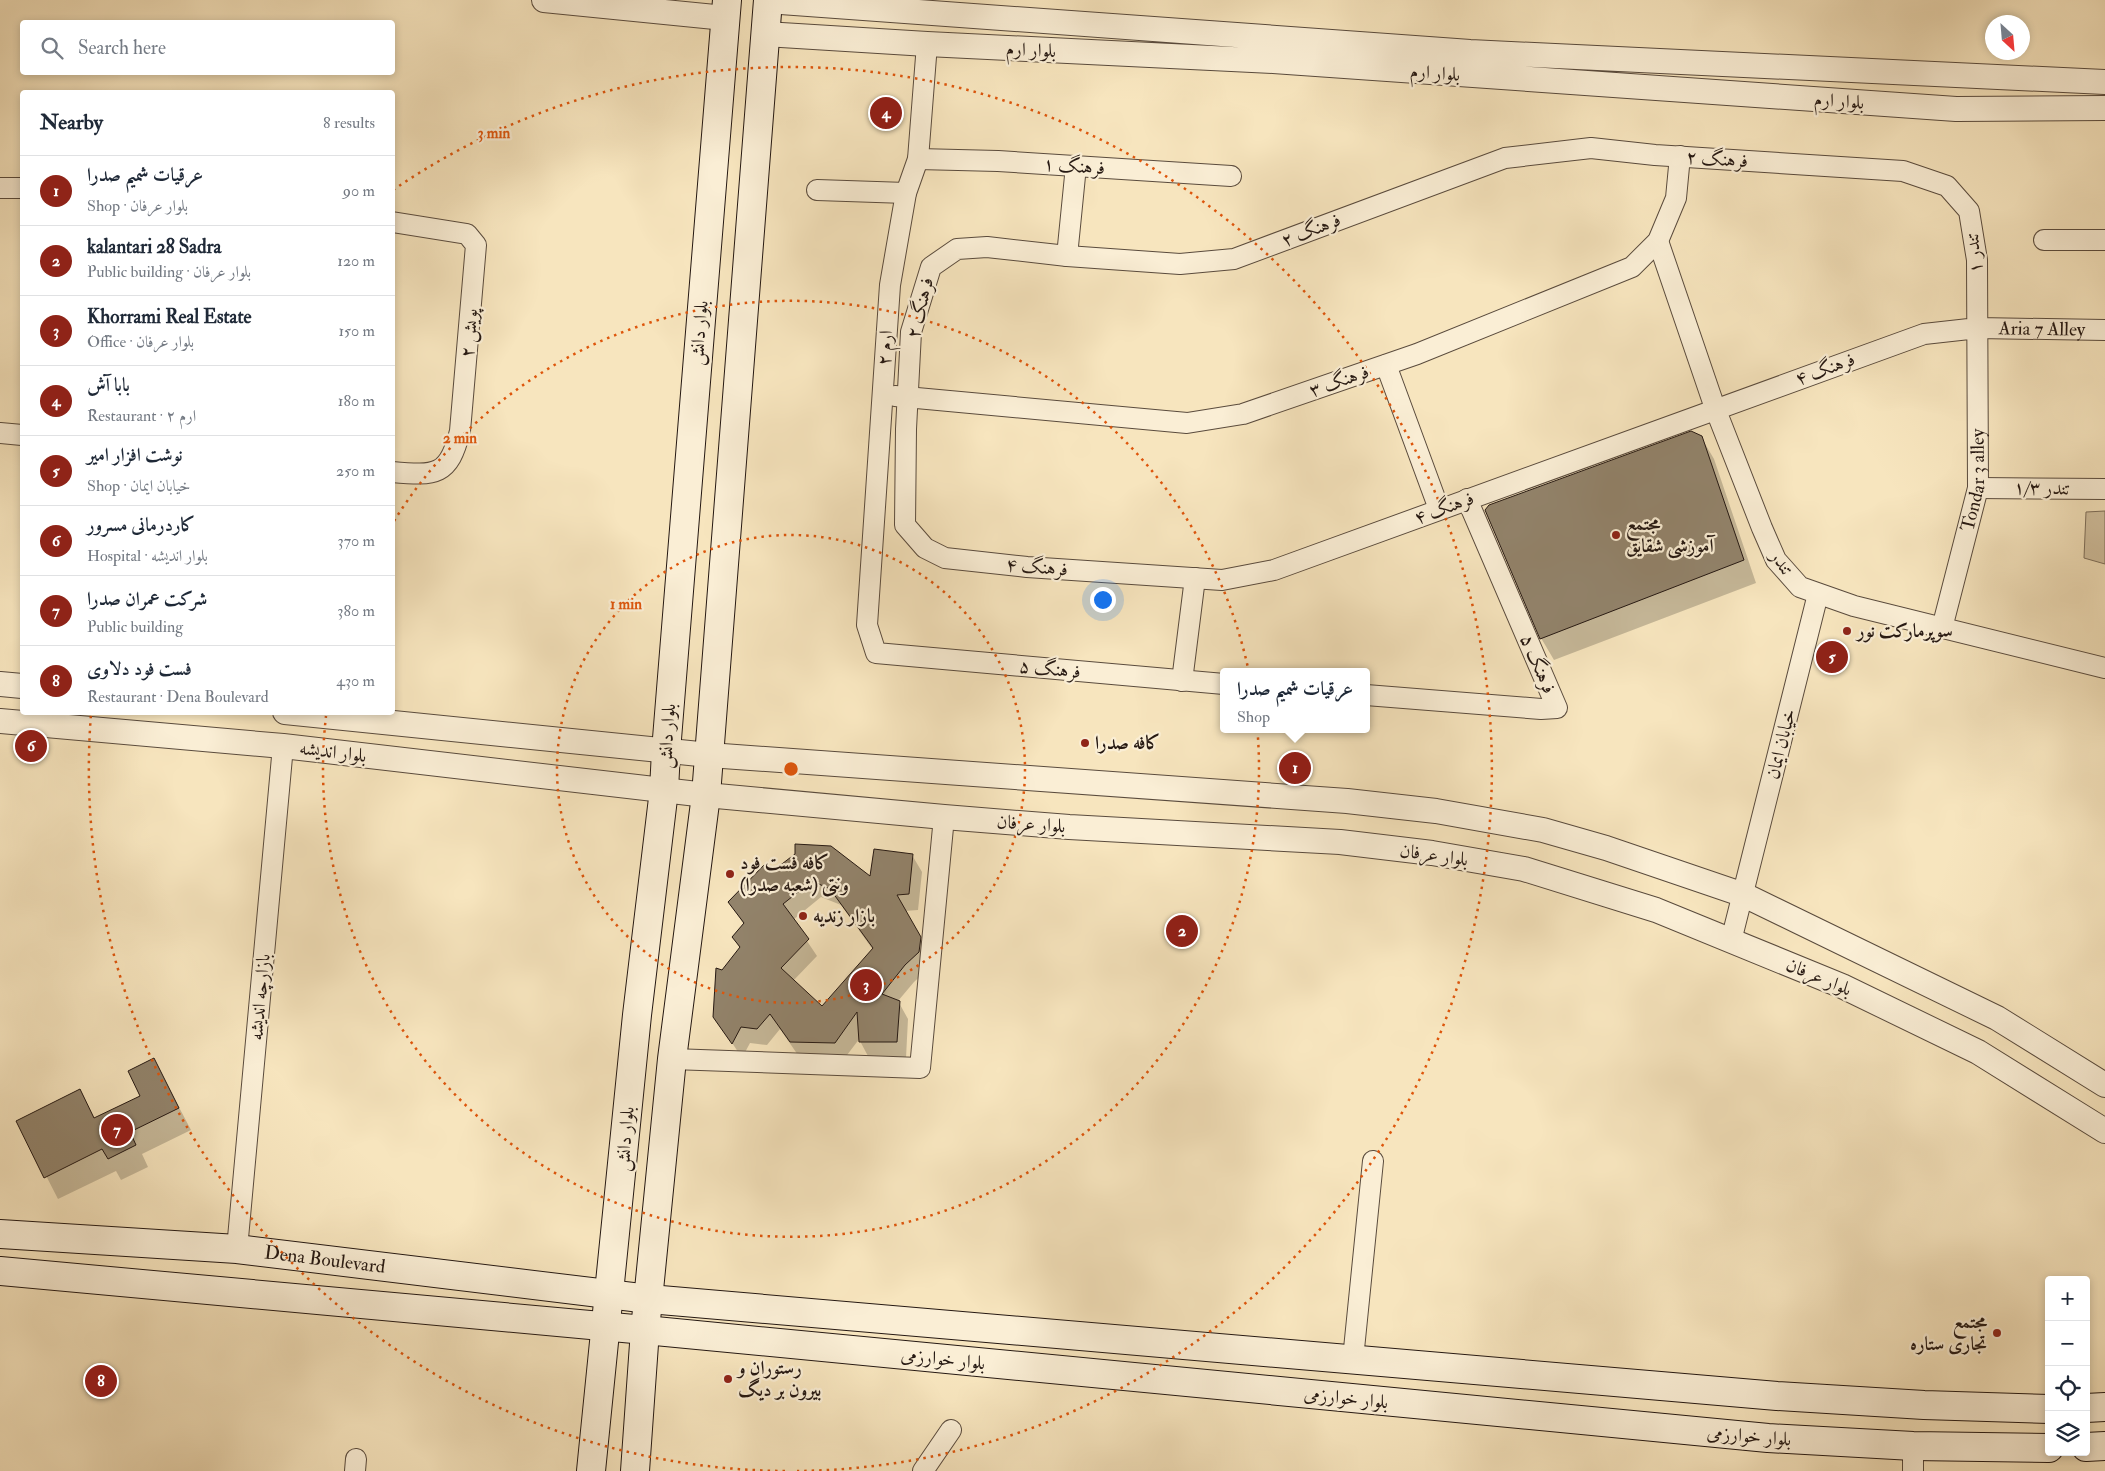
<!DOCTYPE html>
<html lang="en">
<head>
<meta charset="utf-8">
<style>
  body { margin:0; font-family:"IM FELL Double Pica",Amiri,serif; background:#f6f6f7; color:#1f2937 }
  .controls { position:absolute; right:15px; bottom:15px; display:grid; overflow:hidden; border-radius:5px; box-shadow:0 2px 8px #0003 }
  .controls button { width:45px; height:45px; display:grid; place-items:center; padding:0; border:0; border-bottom:1px solid #e0e1e3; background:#fff; color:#1f2937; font:25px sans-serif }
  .compass { position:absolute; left:1985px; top:15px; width:45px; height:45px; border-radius:50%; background:#fff; box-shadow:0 2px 8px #0003; rotate:154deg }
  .you { position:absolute; left:1102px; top:599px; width:18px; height:18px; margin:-12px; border:4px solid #fff; border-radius:50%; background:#1a73e8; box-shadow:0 0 0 8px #1a73e833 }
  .badge { display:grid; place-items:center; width:32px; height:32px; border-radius:50%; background:#8f2418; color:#fff; font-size:16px; font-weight:700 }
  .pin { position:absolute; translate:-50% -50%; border:2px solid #fff; box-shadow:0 1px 5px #0006 }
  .popup { position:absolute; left:1220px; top:668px; width:150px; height:65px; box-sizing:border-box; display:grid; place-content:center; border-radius:5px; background:#fff; filter:drop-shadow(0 1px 4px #0005); font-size:16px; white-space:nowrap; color:#747a83 }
  .popup b { font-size:19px; color:#1f2937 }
  .popup::after { content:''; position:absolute; left:50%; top:100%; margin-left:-10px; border:10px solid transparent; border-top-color:#fff }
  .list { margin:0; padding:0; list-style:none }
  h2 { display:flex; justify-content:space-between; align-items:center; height:65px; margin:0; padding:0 20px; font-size:21px }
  h2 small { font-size:16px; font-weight:400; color:#747a83 }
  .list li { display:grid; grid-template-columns:32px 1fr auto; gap:15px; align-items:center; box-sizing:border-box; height:70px; padding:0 20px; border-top:1px solid #e0e1e3 }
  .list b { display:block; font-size:19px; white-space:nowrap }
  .list p { margin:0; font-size:16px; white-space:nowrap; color:#747a83 }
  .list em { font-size:16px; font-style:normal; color:#747a83 }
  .icon { flex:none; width:28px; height:28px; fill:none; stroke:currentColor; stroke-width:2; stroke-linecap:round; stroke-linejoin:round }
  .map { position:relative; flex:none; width:2105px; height:1471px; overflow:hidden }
  .search { position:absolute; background:#fff; box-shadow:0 2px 8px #0003; left:20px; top:20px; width:375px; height:55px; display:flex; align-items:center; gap:12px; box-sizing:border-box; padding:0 18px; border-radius:5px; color:#747a83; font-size:19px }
  .panel { position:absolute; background:#fff; box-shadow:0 2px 8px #0003; left:20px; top:90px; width:375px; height:625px; border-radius:5px }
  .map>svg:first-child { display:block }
  .green { fill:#d3c2a1; stroke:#7c6d5a }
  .shadow { fill:#0003; fill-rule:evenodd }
  .building { fill:#92836b; stroke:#251812; fill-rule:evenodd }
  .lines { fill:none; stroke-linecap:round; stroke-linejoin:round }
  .minor-casing { stroke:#5a4b3d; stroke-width:22 }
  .tertiary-casing { stroke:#5a4b3d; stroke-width:26 }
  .secondary-casing { stroke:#251812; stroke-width:30 }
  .minor { stroke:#faeed5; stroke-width:20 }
  .tertiary { stroke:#faeed5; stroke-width:24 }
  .secondary { stroke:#faeed5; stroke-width:28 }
  .ring { fill:none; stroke:#de560c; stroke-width:2.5; stroke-dasharray:2.5 5 }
  .poi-dot { fill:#8f2418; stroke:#faeed5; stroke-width:2 }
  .labels { text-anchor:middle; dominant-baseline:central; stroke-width:4.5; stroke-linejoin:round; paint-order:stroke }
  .street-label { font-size:19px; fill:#251812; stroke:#faeed5 }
  .poi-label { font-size:19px; font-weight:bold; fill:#251812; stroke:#faeed5; text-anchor:start }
  .centre { fill:#de560c; stroke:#faeed5; stroke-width:2.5 }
  .ring-label { font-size:15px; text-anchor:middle; font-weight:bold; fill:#de560c; stroke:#faeed5; stroke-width:4.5; stroke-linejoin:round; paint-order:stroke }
</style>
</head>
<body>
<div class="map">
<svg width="2105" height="1471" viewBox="0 0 2105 1471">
  <rect width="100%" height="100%" fill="#f7e5be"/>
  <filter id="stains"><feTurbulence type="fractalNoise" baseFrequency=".004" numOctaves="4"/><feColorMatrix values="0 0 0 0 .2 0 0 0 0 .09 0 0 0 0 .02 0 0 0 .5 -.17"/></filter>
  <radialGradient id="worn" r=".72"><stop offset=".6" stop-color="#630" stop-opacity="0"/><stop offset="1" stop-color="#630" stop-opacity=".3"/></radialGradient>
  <!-- green -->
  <path class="green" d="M2105 511V564L2084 558 2086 512Z"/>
  <!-- shadow -->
  <path class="shadow" d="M1701 437 1714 459 1756 583 1554 660 1541 638Z
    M912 855 922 872 918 910 905 911 929 954 928 969 914 982 898 1001 908 1019 906 1058H869L860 1041V1038L844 1059 800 1058 780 1029 767 1045 750 1043 742 1058 715 1017 723 971 740 949 733 937 744 925 730 903 774 871 871 878ZM821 897 841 905 873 950 822 1008 793 981 817 956 793 920Z
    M154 1060 191 1130 142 1154 148 1167 121 1180 116 1171 58 1199 18 1121 80 1090 95 1119 141 1096Z"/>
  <!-- building -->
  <path class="building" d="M1691 431 1702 436 1744 560 1540 639 1485 510 1489 505Z
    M795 844 831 846 870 876 874 849 913 854 909 894 897 895 921 937 919 952 905 965 882 994 900 1001 897 1042H859L857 1012 835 1043 790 1042 770 1014 757 1029 741 1027 732 1044 713 1017 716 968 722 970 740 947 732 937 744 923 728 902 765 864 774 870 795 854ZM812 881 830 889 873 948 822 1006 781 968 809 939 783 904Z
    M154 1058 179 1108 130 1132 136 1145 108 1159 102 1149 44 1178 16 1121 80 1089 94 1118 140 1096 128 1071Z"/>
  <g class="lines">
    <defs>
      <g id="minor">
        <path d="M927 44 918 159 906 193 890 285 867 625 876 653 1224 684"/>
        <path d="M918 159 998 161 1231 176"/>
        <path d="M0 188H22"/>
        <path d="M817 190 906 193"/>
        <path d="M392 222 467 234 476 245 460 431C449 476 436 476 392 472"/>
        <path d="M2044 240H2105"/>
        <path d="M1658 241 1715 408 1762 528 1776 560 1800 587 1854 606 2105 668"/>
        <path d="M1067 256 1076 166"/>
        <path d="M1386 365 1439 509"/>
        <path d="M895 396 1187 423 1243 414 1417 354 1632 267 1658 241 1676 198 1680 156"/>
        <path d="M0 433 22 435"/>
        <path d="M1978 488 2105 489"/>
        <path id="s1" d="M1942 628 1978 488 1977 260 1969 211 1947 186 1903 171 1655 155 1591 148 1505 158 1234 259 1180 264 1067 256 987 247 957 249 931 267 911 332 906 429 905 525 925 548 945 558 1027 567 1222 580 1274 570 1924 334 1978 328 2105 330"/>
        <path d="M1182 681 1195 578"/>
        <path d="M1366 695 1541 709 1557 708 1467 499"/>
        <path d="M1731 941 1818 594"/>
        <path d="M672 1059 920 1068 944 817"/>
        <path d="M237 1249 283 746"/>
        <path d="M1353 1359 1373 1161"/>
        <path d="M1913 1446V1471"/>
        <path d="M355 1471 356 1459"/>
        <path d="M923 1471 951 1430"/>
      </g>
      <path id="tertiary" d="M544 0 725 18
        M767 1 1470 52 2105 82
        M765 34 927 44 1273 61 1956 109 2105 108
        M0 684 22 686
        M285 712 709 755 1347 801 1436 811 1543 830 1606 848 1744 895 1997 1018 2105 1085
        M0 721 283 746 706 795 944 817 1069 827 1340 842 1432 853 1524 869 1656 910 1842 986 1978 1052 2105 1131"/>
      <g id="secondary">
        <path id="s2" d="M0 1234 237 1249 649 1299 1777 1396 1924 1405 2049 1409"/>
        <path d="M0 1271 645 1330 1768 1438 1913 1446 2049 1448"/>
        <path d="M2086 1408 2105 1407"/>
        <path d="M2086 1447 2105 1446"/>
        <path d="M591 1471 637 1015 664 790 666 751 727 0"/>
        <path d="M635 1471 645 1330 672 1059 706 795 768 0"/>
      </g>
    </defs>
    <!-- minor casing -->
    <use href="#minor" class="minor-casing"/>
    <!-- tertiary casing -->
    <use href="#tertiary" class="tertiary-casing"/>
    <!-- secondary casing -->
    <use href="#secondary" class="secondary-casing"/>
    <!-- minor -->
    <use href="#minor" class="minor"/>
    <!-- tertiary -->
    <use href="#tertiary" class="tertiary"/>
    <!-- secondary -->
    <use href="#secondary" class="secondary"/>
  </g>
  <!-- distance rings -->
  <g class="ring">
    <circle cx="791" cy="769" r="234"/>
    <path d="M394 521A468 468 0 1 1 326 716"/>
    <path d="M785 1471A702 702 0 0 1 91 714M393 190A702 702 0 1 1 797 1471"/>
  </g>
  <!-- markers -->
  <g class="poi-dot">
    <circle cx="1616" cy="535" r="5"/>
    <circle cx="1847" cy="631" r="5"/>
    <circle cx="1085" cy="743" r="5"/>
    <circle cx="730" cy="874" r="5"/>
    <circle cx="803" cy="916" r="5"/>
    <circle cx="1997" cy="1333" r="5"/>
    <circle cx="728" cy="1379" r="5"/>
  </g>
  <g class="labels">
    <!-- street labels -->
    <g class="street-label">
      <text transform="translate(1031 50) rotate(3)">بلوار ارم</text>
      <text transform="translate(1435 73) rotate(4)">بلوار ارم</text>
      <text transform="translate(1839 101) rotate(4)">بلوار ارم</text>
      <text transform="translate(1717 159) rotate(4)">فرهنگ ۲</text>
      <text transform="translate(1074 166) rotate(4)">فرهنگ ۱</text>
      <text transform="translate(1311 230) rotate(-21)">فرهنگ ۲</text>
      <text transform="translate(1974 253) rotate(-96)">تندر ۱</text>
      <text transform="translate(920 308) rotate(-76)">فرهنگ ۲</text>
      <text stroke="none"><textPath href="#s1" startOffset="2955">Aria 7 Alley</textPath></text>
      <text transform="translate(469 333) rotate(-85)">پویش ۲</text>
      <text transform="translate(699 333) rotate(-85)">بلوار دانش</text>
      <text transform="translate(885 348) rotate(-86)">ارم ۲</text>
      <text transform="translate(1825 369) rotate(-20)">فرهنگ ۴</text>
      <text transform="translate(1339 381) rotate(-19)">فرهنگ ۳</text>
      <text stroke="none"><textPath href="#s1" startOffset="152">Tondar 3 alley</textPath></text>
      <text transform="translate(2042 488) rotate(1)">تندر ۱/۳</text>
      <text transform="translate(1444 508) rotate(-20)">فرهنگ ۴</text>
      <text transform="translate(1782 563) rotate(55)">تندر</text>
      <text transform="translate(1037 567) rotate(5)">فرهنگ ۴</text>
      <text transform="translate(1538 664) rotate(67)">فرهنگ ۵</text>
      <text transform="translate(1050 669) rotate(6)">فرهنگ ۵</text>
      <text transform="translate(667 736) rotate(-86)">بلوار دانش</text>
      <text transform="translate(1781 744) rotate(-76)">خیابان ایمان</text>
      <text transform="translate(333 752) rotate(7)">بلوار اندیشه</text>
      <text transform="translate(1031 824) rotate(4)">بلوار عرفان</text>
      <text transform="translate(1434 855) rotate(8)">بلوار عرفان</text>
      <text transform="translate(1819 977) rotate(23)">بلوار عرفان</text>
      <text transform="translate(260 997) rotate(-85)">بازارچه اندیشه</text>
      <text transform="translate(625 1139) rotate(-85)">بلوار دانش</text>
      <text stroke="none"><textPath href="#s2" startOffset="326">Dena Boulevard</textPath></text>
      <text transform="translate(943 1359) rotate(6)">بلوار خوارزمی</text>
      <text transform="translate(1346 1398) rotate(6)">بلوار خوارزمی</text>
      <text transform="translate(1749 1436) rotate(5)">بلوار خوارزمی</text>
    </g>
    <!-- poi labels -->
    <g class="poi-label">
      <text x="1626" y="524">مجتمع<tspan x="1626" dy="22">آموزشی شقایق</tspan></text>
      <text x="1857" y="631">سوپرمارکت نور</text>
      <text x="1095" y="743">کافه صدرا</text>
      <text x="740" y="863">کافه فست فود<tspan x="740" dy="22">ونتی (شعبه صدرا)</tspan></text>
      <text x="813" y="916">بازار زندیه</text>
      <text x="1987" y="1322" text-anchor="end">مجتمع<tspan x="1987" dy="22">تجاری ستاره</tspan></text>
      <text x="738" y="1368">رستوران و<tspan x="738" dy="22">بیرون بر دیگ</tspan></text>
    </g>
  </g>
  <circle cx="791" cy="769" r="8" class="centre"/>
  <g class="ring-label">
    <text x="494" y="138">3 min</text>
    <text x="460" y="443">2 min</text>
    <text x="626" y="609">1 min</text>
  </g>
  <rect width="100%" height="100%" filter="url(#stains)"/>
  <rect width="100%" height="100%" fill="url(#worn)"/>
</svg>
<div class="controls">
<button>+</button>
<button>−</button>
<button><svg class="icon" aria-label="locate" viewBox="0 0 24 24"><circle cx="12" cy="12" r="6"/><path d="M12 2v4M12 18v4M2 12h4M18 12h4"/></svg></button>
<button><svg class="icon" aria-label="layers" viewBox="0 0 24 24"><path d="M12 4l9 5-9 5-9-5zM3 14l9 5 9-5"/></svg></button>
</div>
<svg class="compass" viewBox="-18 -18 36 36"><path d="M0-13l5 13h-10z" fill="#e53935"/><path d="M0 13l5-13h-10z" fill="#747a83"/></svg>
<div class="you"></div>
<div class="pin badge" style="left:1295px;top:768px">1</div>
<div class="popup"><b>عرقیات شمیم صدرا</b>Shop</div>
<div class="pin badge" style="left:1182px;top:931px">2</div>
<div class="pin badge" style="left:866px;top:985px">3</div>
<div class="pin badge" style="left:886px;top:113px">4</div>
<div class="pin badge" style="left:1832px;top:657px">5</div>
<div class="pin badge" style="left:31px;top:746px">6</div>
<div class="pin badge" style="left:117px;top:1130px">7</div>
<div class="pin badge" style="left:101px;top:1381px">8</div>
<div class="search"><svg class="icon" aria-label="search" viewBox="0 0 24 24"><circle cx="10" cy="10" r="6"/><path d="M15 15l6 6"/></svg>Search here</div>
<section class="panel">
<h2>Nearby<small>8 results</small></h2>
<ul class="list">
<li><span class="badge">1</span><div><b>عرقیات شمیم صدرا</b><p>Shop · بلوار عرفان</p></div><em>90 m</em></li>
<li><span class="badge">2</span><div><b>kalantari 28 Sadra</b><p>Public building · بلوار عرفان</p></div><em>120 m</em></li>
<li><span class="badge">3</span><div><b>Khorrami Real Estate</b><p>Office · بلوار عرفان</p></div><em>150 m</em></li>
<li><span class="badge">4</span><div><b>بابا آش</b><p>Restaurant · ارم ۲</p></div><em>180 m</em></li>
<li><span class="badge">5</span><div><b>نوشت افزار امیر</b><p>Shop · خیابان ایمان</p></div><em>250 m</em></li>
<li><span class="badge">6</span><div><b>کاردرمانی مسرور</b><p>Hospital · بلوار اندیشه</p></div><em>370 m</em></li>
<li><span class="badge">7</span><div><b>شرکت عمران صدرا</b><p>Public building</p></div><em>380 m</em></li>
<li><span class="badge">8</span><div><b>فست فود دلاوی</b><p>Restaurant · Dena Boulevard</p></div><em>430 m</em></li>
</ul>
</section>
</div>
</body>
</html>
